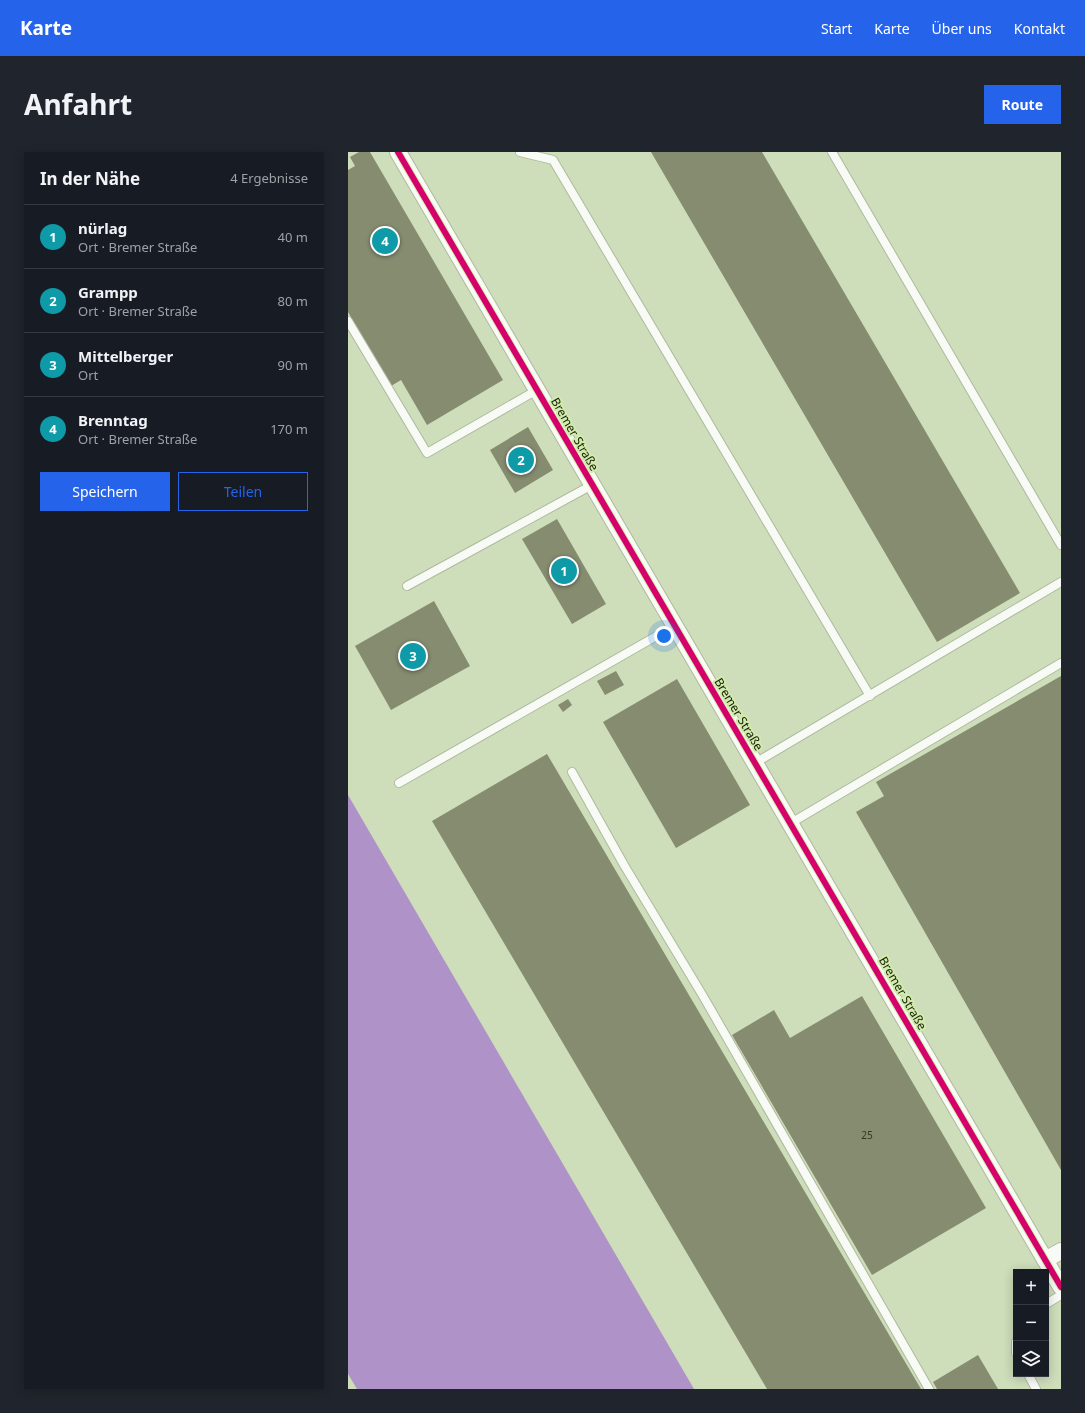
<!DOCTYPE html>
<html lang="de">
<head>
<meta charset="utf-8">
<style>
  body { margin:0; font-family:"Noto Sans",sans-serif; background:#20242c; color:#f1f3f6 }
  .controls { position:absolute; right:12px; bottom:12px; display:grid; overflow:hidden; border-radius:0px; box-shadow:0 2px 10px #0003 }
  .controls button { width:36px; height:36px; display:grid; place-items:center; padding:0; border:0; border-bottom:1px solid #363941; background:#171b24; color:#f1f3f6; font:20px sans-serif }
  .you { position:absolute; left:316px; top:484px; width:14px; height:14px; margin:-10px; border:3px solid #fff; border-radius:50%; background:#1a73e8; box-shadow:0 0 0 6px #1a73e833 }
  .badge { display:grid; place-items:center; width:26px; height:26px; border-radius:50%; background:#2563eb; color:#fff; font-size:13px; font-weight:700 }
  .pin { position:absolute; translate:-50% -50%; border:2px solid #fff; box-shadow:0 1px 4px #0006 }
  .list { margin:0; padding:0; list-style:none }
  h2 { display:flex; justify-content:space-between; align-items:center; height:52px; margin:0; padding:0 16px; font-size:17px }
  h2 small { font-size:13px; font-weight:400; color:#9ea1a6 }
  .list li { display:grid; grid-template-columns:26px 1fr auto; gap:12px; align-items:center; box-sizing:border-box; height:64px; padding:0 16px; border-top:1px solid #363941 }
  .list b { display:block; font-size:15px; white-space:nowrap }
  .list p { margin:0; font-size:13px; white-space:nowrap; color:#9ea1a6 }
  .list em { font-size:13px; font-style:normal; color:#9ea1a6 }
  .actions { display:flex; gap:8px; padding:12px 16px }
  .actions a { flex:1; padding:9px 0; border:1px solid #2563eb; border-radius:0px; text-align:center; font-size:14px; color:#2563eb }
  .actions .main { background:#2563eb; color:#fff }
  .icon { flex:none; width:22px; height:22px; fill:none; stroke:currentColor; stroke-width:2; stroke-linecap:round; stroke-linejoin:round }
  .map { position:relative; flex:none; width:713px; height:1237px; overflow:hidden; border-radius:0px }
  header { display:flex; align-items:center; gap:24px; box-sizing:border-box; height:56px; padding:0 20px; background:#2563eb; color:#fff }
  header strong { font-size:19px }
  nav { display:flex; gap:22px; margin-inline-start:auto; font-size:14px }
  .intro { display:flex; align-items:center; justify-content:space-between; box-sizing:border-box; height:96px; padding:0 24px }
  h1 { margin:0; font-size:28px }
  .button { padding:10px 18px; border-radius:0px; background:#2563eb; color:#fff; font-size:14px; font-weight:700 }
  main { display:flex; gap:24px; padding:0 24px }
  aside { flex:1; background:#171b24; border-radius:0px; box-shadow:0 2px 10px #0003 }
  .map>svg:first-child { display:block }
  .water { fill:#ae92c8 }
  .building { fill:#868c70 }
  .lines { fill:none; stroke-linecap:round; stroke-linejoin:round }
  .service-casing { stroke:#aeba9e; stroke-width:10 }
  .minor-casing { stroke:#aeba9e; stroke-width:18 }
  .service { stroke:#f8faf5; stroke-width:8 }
  .minor { stroke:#f8faf5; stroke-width:16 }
  .cycleway-casing { stroke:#d1ebac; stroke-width:8 }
  .cycleway { stroke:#d6006c; stroke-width:6 }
  .labels { text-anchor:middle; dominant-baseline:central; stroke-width:4; stroke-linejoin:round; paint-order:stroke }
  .number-label { font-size:10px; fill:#313920 }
  .street-label { font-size:12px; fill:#151d06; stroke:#d1ebac }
</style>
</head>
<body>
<header>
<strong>Karte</strong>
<nav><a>Start</a><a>Karte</a><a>Über uns</a><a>Kontakt</a></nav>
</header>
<div class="intro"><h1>Anfahrt</h1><a class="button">Route</a></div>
<main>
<aside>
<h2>In der Nähe<small>4 Ergebnisse</small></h2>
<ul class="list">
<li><span class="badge" style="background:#0f9aa8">1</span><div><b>nürlag</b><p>Ort · Bremer Straße</p></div><em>40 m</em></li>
<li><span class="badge" style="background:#0f9aa8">2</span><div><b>Grampp</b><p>Ort · Bremer Straße</p></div><em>80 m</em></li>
<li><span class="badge" style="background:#0f9aa8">3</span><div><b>Mittelberger</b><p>Ort</p></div><em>90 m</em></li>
<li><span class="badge" style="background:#0f9aa8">4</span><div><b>Brenntag</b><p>Ort · Bremer Straße</p></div><em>170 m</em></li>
</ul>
<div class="actions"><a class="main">Speichern</a><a>Teilen</a></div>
</aside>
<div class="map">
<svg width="713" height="1237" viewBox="0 0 713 1237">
  <rect width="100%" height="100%" fill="#ceddba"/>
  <!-- water -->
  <path class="water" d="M0 643 346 1237H9L0 1222Z"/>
  <!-- building -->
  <path class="building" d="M11 0H22L155 228 79 273 53 228 43 234 0 160V18L7 14 2 5Z
    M303 0H414L672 441 589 490Z
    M180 275 205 318 167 341 142 298Z
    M209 367 258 452 224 472 174 387Z
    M86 449 122 514 43 558 7 494Z
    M268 519 276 533 257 543 249 529Z
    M713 524V1018L508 660 536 644 528 630Z
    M329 527 402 653 328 696 255 570Z
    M220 547 224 553 215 560 210 553Z
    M199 602 381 911 573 1237H419L84 669Z
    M514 844 638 1056 524 1123 384 883 426 858 442 886Z
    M630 1203 650 1237H589L585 1230Z"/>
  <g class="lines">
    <defs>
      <path id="service" d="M172 0 205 8 522 544
        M484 0 713 393
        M0 169 79 301 189 238
        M59 434 244 333
        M407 611 713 430
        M224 620 276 713 355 844 581 1237
        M51 631 326 474
        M443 671 713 511
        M698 1152 713 1143
        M668 1190V1201
        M680 1222 688 1237"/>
      <path id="minor" d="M50 0 713 1135
        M697 1108 713 1099"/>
    </defs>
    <!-- service casing -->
    <use href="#service" class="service-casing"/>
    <!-- minor casing -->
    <use href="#minor" class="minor-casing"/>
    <!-- service -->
    <use href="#service" class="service"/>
    <!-- minor -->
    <use href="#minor" class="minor"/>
    <defs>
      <path id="cycleway" d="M50 0 713 1135"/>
    </defs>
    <!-- cycleway casing -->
    <use href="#cycleway" class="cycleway-casing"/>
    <!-- cycleway -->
    <use href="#cycleway" class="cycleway"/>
  </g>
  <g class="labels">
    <!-- number labels -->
    <g class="number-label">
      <text x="519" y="983">25</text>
    </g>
    <!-- street labels -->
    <g class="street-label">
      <text transform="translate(227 282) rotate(60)">Bremer Straße</text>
      <text transform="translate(391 562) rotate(59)">Bremer Straße</text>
      <text transform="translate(555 841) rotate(60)">Bremer Straße</text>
    </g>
  </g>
</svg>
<div class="controls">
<button>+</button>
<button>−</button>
<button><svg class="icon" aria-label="layers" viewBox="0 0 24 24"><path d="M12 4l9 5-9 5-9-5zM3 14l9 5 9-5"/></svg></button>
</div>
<div class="you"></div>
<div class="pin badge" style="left:216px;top:419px;background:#0f9aa8">1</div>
<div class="pin badge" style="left:173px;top:308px;background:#0f9aa8">2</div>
<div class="pin badge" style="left:65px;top:504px;background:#0f9aa8">3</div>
<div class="pin badge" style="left:37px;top:89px;background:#0f9aa8">4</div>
</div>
</main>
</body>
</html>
